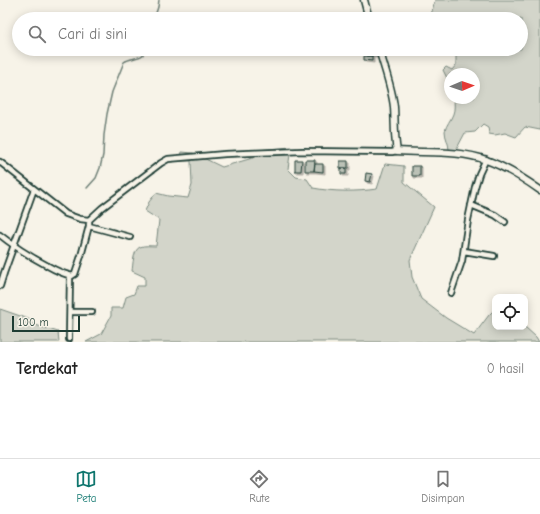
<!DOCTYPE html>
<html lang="id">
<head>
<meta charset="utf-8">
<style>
  body { margin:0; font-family:"Comic Neue",sans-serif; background:#f6f6f6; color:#222 }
  .controls { position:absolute; right:12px; bottom:12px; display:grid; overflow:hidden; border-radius:8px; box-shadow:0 2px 10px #0003 }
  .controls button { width:36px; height:36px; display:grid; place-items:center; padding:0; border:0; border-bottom:1px solid #e0e0e0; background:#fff; color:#222; font:20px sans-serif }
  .compass { position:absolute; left:444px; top:68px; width:36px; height:36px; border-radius:50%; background:#fff; box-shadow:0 2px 10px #0003; rotate:88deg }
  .scale { position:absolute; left:12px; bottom:10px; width:68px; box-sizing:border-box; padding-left:4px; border:2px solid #1f3d34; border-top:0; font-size:11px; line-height:14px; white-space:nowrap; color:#1f3d34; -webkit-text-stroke:3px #f7f3e8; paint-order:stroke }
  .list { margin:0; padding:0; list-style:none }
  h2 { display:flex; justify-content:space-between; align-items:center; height:52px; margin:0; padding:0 16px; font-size:17px }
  h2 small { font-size:13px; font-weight:400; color:#767676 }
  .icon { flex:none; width:22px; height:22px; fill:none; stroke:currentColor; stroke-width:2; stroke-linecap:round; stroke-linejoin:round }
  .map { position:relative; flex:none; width:540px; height:342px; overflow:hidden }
  .search { position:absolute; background:#fff; box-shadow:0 2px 10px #0003; left:12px; right:12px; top:12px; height:44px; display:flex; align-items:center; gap:10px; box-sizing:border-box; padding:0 14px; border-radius:22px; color:#767676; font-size:15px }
  .sheet { height:116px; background:#fff }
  nav { display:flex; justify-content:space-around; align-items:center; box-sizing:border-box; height:56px; border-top:1px solid #e0e0e0; background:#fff; font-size:11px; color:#767676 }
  nav a { display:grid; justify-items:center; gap:2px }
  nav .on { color:#0f766e }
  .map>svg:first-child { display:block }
  .green { fill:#d3d5ca; stroke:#79897f }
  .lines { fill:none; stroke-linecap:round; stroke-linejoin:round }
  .stream { stroke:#6f8077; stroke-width:1.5 }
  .building { fill:#bbc1b6; stroke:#1f3d34; filter:url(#shadow) }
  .minor-casing { stroke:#1f3d34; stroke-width:8 }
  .secondary-casing { stroke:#1f3d34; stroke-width:9 }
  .minor { stroke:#f7f3e8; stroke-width:4.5 }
  .secondary { stroke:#f7f3e8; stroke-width:6 }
</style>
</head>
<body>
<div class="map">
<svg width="540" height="342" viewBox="0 0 540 342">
  <defs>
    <filter id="shadow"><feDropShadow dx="2" dy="2" stdDeviation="0" flood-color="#0004"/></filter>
  </defs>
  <rect width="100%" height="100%" fill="#f7f3e8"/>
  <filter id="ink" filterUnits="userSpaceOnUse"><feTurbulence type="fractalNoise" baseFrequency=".025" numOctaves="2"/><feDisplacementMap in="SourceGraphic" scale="8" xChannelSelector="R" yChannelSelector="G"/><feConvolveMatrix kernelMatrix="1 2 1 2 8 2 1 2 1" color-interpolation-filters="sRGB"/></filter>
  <g filter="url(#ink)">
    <!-- green -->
    <path class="green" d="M435 0H540V130L525 127 516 137 505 133 495 135 489 134 488 127 483 124 475 132 465 133 456 150H449C449 143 445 138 445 131 446 125 451 120 453 114 455 109 454 103 454 98H474V74H450V84L443 70 446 67 452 70 456 65V56L453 53 443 51V49H521V19H432L431 15Z
      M291 147 288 169 296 177 307 179 313 188C334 192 356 192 377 189L385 164 404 166V182L434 207 410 260 412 277 421 299 446 318 474 335 489 315 495 309V327H525L536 337 539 342H86L101 334 111 316V308H123L126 297 134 294 137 286H145V277L132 271C133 265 133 250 140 247 144 245 151 246 156 246L159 220 145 211 149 202 156 193 168 196 188 198 192 185 191 161H180L182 152 193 153 222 167 256 157 257 150Z
      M0 309 26 318 30 320 32 324 58 332 59 342H0Z"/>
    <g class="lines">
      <!-- stream -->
      <path class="stream" d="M154 19 158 7 159 0
        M87 188 96 178 100 168 103 155 104 135 107 114 112 92 124 62C130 58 137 59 143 55V49"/>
    </g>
    <!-- building -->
    <path class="building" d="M368 50 377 51V56H367Z
      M364 56H372V61L364 60Z
      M295 160H302L301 171H295Z
      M305 160H315L314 171H305Z
      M340 161H348V168H340Z
      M315 164H323V172L314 171Z
      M412 166H420V176H412Z
      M341 168H346V174H341Z
      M366 173 372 174 370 182 365 181Z"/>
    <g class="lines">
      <defs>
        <path id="minor" d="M0 162 66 214 80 219 89 220 102 208 161 163 168 159 225 154 303 151 392 152 397 151
          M471 205 495 215 505 222
          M89 226 130 237
          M0 235C15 247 31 257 48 266 55 270 64 274 72 276L75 274 81 256 89 226V220
          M464 251 494 256
          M0 286 4 273 34 189
          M451 293 462 261 468 220 475 187 479 174 486 159
          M70 312H92
          M69 339 70 276"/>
        <path id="secondary" d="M364 0 369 19
          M379 49C384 67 392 88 394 107 395 122 394 136 397 151 425 153 461 150 486 160 506 167 523 178 540 190"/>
      </defs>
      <!-- minor casing -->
      <use href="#minor" class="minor-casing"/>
      <!-- secondary casing -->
      <use href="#secondary" class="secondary-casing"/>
      <!-- minor -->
      <use href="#minor" class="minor"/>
      <!-- secondary -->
      <use href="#secondary" class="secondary"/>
    </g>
  </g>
</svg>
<div class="controls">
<button><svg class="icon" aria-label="locate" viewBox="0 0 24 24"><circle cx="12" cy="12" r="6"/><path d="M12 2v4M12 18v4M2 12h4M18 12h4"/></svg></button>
</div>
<svg class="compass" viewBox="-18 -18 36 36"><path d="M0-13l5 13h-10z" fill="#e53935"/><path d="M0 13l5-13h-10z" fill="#767676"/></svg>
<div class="scale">100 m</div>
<div class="search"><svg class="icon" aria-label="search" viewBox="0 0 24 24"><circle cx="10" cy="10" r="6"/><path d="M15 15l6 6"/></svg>Cari di sini</div>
</div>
<section class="sheet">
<h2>Terdekat<small>0 hasil</small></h2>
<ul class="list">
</ul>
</section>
<nav>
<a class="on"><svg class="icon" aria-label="map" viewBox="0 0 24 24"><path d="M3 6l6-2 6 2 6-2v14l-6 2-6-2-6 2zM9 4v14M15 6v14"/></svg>Peta</a>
<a><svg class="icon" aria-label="directions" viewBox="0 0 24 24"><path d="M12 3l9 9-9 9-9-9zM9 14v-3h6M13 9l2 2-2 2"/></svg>Rute</a>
<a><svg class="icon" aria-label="saved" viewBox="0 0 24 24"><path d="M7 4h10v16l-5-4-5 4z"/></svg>Disimpan</a>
</nav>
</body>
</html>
